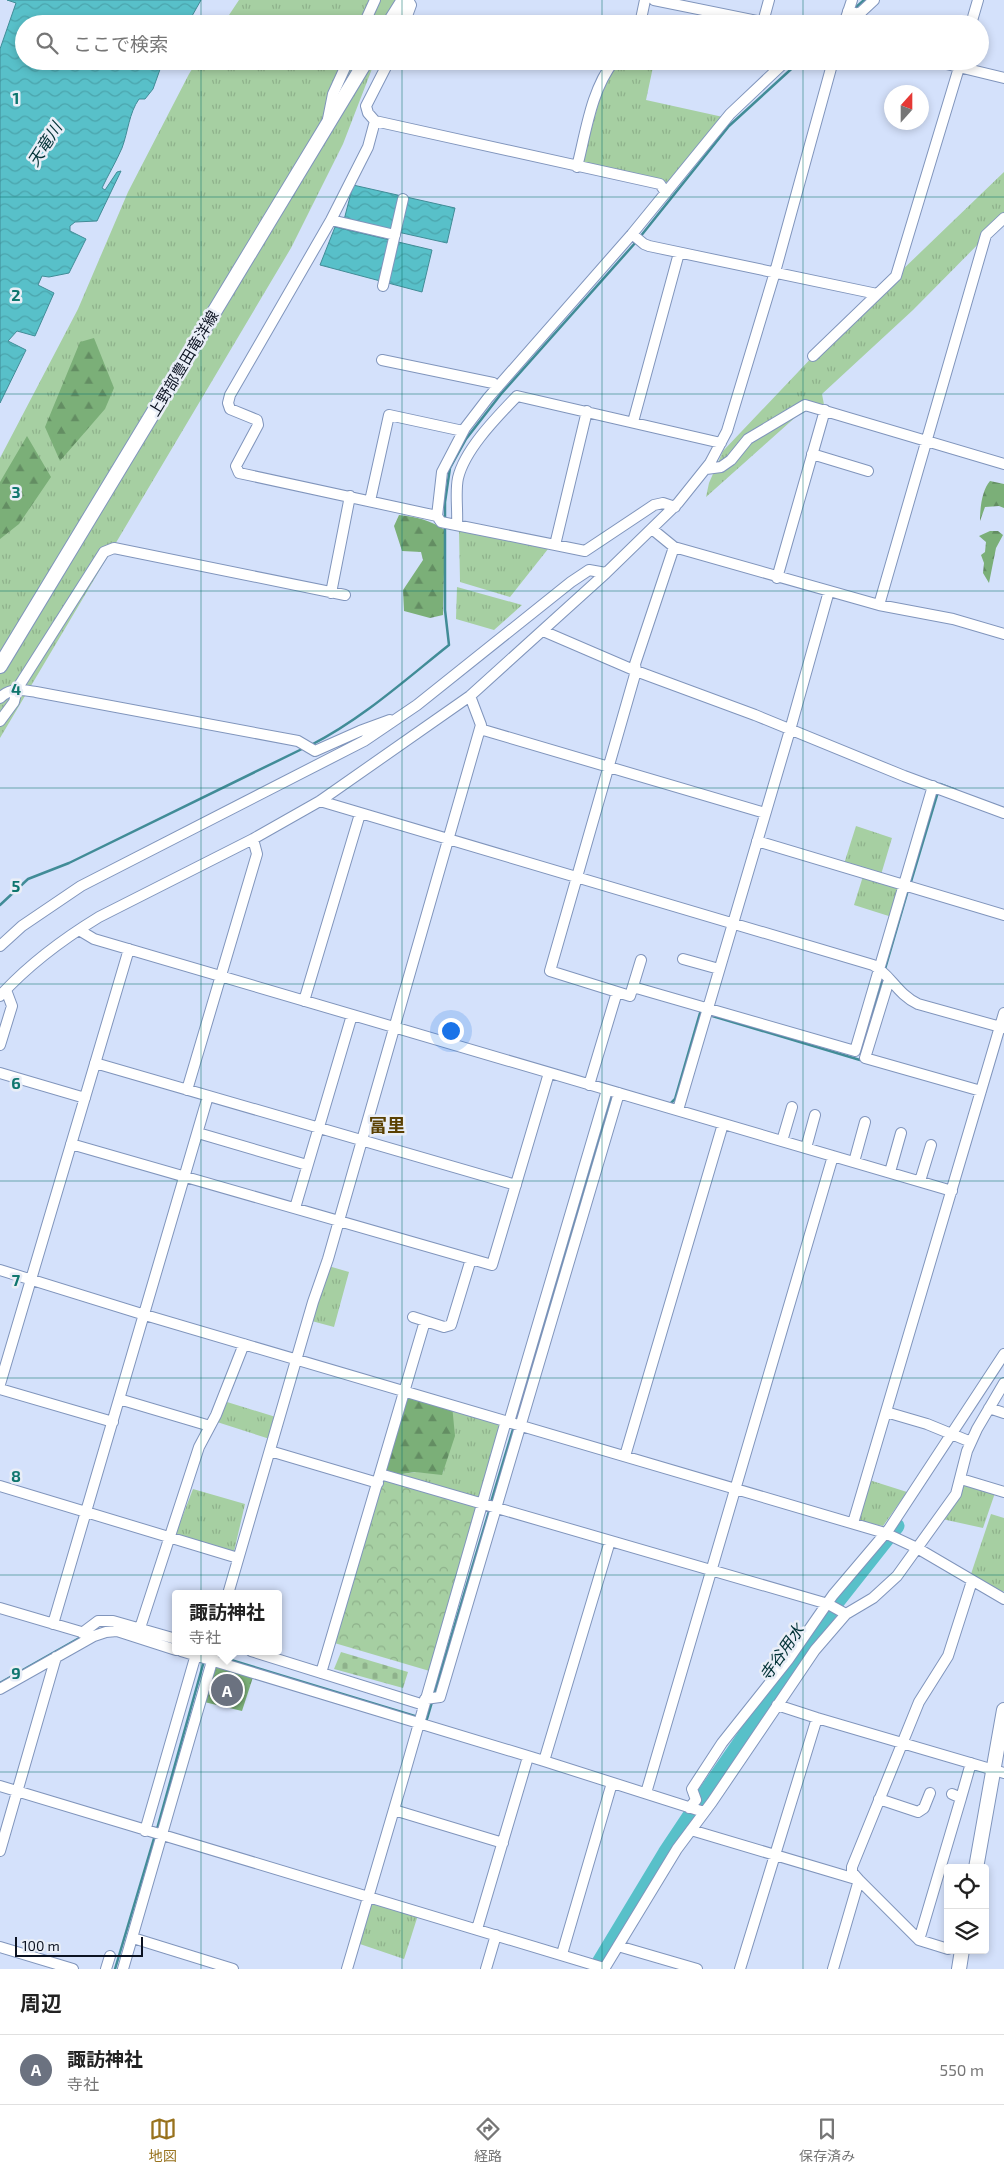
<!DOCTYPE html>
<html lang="ja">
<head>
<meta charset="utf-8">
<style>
  body { margin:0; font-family:"Exo 2","Noto Sans JP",sans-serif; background:#f6f6f6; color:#222 }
  .controls { position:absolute; right:15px; bottom:15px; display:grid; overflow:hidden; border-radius:5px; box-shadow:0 2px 8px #0003 }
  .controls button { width:45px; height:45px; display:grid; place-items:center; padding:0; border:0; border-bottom:1px solid #e0e0e0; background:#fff; color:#222; font:25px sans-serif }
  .compass { position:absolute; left:884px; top:85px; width:45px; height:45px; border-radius:50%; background:#fff; box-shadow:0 2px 8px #0003; rotate:21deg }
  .scale { position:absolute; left:15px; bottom:12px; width:128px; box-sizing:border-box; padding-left:5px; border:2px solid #0b1221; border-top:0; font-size:14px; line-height:18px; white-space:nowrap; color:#0b1221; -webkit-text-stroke:4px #e9eef7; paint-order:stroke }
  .you { position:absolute; left:450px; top:1030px; width:18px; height:18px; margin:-12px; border:4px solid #fff; border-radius:50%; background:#1a73e8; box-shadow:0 0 0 8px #1a73e833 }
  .badge { display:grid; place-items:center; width:32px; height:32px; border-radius:50%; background:#98721d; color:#fff; font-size:16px; font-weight:700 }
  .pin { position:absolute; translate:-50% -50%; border:2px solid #fff; box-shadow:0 1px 5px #0006 }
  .popup { position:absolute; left:172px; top:1590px; width:110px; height:65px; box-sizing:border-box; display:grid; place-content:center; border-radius:5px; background:#fff; filter:drop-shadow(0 1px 4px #0005); font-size:16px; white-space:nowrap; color:#767676 }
  .popup b { font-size:19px; color:#222 }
  .popup::after { content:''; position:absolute; left:50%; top:100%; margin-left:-10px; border:10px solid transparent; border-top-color:#fff }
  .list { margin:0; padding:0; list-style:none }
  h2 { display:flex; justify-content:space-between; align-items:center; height:65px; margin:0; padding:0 20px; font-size:21px }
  h2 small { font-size:16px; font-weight:400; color:#767676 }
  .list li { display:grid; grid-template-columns:32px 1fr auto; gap:15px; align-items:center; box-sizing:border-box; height:70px; padding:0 20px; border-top:1px solid #e0e0e0 }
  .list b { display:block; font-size:19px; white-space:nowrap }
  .list p { margin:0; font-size:16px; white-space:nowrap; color:#767676 }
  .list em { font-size:16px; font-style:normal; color:#767676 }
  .icon { flex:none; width:28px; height:28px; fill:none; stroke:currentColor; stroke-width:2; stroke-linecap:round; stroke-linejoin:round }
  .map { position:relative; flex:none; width:1004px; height:1969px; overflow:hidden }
  .search { position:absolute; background:#fff; box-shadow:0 2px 8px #0003; left:15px; right:15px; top:15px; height:55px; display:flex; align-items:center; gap:12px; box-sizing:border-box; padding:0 18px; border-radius:28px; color:#767676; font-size:19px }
  .sheet { height:135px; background:#fff }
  nav { display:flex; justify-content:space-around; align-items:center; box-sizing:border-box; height:70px; border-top:1px solid #e0e0e0; background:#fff; font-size:14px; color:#767676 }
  nav a { display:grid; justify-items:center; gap:2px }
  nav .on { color:#98721d }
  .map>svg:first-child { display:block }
  .grass { fill:url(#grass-tufts) }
  .forest { fill:url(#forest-firs) }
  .cemetery { fill:url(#cemetery-stones) }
  .park { fill:url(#park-crowns) }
  .water { fill:url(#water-waves); stroke:#418c97 }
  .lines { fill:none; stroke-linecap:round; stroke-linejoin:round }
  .stream { stroke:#418c97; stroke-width:2.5 }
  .river { stroke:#58c0c9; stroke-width:15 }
  .minor-casing { stroke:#8095bc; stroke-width:12 }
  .major-casing { stroke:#8095bc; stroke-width:16 }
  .minor { stroke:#fff; stroke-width:10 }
  .major { stroke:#fff; stroke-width:14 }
  .grid { fill:none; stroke:#0f766e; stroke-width:1; stroke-opacity:0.55 }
  .labels { text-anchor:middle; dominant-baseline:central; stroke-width:5; stroke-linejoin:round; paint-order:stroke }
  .street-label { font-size:15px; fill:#0b1221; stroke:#e9eef7 }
  .water-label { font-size:16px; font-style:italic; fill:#003135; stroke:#e9eef7 }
  .quarter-label { font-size:18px; font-weight:bold; fill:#5a4001; stroke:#e9eef7 }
  .grid-label { font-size:16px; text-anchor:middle; font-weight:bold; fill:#0f766e; stroke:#e9eef7; stroke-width:5; stroke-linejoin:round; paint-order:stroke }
</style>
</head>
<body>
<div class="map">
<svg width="1004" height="1969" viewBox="0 0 1004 1969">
  <defs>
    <pattern id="grass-tufts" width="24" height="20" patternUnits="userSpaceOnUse" patternTransform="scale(1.25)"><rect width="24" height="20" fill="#a6cfa2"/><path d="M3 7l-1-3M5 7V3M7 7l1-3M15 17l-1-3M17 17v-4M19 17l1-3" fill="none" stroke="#8eb18b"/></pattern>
    <pattern id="forest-firs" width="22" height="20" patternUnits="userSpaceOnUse" patternTransform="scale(1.25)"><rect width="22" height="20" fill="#7baf78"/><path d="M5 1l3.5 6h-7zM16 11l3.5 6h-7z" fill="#638d62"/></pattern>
    <pattern id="cemetery-stones" width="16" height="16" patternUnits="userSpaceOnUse" patternTransform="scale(1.25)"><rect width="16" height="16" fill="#a6cfa2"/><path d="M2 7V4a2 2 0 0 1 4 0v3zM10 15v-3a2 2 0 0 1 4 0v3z" fill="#8eb18b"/></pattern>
    <pattern id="park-crowns" width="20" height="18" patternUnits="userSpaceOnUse" patternTransform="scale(1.25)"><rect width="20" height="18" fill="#a6cfa2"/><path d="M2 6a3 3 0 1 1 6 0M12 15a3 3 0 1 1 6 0" fill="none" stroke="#8eb18b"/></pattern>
    <pattern id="water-waves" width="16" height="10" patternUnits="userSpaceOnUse" patternTransform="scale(1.25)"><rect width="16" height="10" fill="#58c0c9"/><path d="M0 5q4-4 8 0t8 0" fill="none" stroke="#4ba4ac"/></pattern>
  </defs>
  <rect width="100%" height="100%" fill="#d4e1fb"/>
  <!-- grass -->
  <path class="grass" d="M239 0H398L389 24H223Z
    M197 61H375L343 144 291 248 0 738V458L78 309 128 192 189 74Z
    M618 61 653 67 646 100 723 117 672 181 667 182 582 164 604 83Z
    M1004 172V218L913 310 822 394 825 410 808 406 706 497 709 483 723 451 818 351Z
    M459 530 548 549 510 597 460 582Z
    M457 587 522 605 494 630 456 619Z
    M856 826 892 838 880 878 904 885 895 918 854 905 864 873 843 867Z
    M325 1265 349 1272 334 1327 308 1320Z
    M227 1402 279 1418 273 1440 217 1422Z
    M452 1405 506 1421 482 1502 396 1475 416 1472 443 1473Z
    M866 1479 907 1492 883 1526 854 1520Z
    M965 1483 995 1493 983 1528 942 1519Z
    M193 1489 245 1504 233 1556 174 1538Z
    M991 1514 1004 1518V1591L1000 1594 970 1577Z
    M368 1897 419 1912 404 1959 354 1942Z"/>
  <!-- forest -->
  <path class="forest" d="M94 338 114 388 105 409 60 461 45 427 80 342Z
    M27 436 51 477 19 524 0 539V482Z
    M990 481 1004 484V508L999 506 985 507 980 521C980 508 982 490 990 481Z
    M399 515C417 517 430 520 445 530L443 615 430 618 404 611 403 590 423 560 421 552 402 551 394 526Z
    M990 531H998L1003 535 996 548 989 583 983 573 984 563 981 555 985 552 986 542 979 536Z
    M405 1391 452 1405 455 1436 442 1475 415 1472 396 1475 382 1470Z
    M211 1661 254 1674 242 1711 200 1701Z"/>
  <!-- cemetery -->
  <path class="cemetery" d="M341 1652 408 1672 403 1688 334 1669Z"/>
  <!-- park -->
  <path class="park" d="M380 1474 481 1504 433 1672 331 1642Z"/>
  <!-- water -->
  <path class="water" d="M7 0H201L192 16 179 24H24V61H163L153 89 145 99H139C129 113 128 132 122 148 116 162 108 175 102 188L105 190 117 172 121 171 97 221 75 222 70 226V231L86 239 69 273 49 277 42 276 38 285 54 293 35 336 17 331 8 341 26 350 0 403V49L16 3Z
    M353 185 455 208 447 243 344 220Z
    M335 227 432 250 422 292 320 265Z"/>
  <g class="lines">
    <!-- stream -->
    <path class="stream" d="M854 9 864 0
      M640 237 729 126 800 61
      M445 521V502L450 468 466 439 501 394 636 242
      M311 745C362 719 405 680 449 645L445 610V526
      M939 787 940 784 956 790
      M910 885 938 792
      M0 905 28 879 69 863 304 748
      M885 969 908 890
      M709 1015 860 1060 861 1058
      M872 1017 883 976
      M668 1103 670 1104 675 1099 700 1013 703 1014
      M516 1421 612 1093
      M491 1502 514 1426
      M91 1632 112 1626
      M202 1651 212 1654
      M218 1656 418 1717
      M0 1683 81 1637
      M434 1694 490 1508
      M423 1718 427 1719 432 1702
      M157 1829 204 1661
      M115 1969 155 1835"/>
    <!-- river -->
    <path class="river" d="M595 1969 665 1853 703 1796 837 1602 897 1526"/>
    <defs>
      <path id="minor" d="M654 0 772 24
        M848 11 859 14 874 0
        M763 22 769 0
        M364 24 375 0
        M404 24 411 5 408 0
        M640 24 645 0
        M844 24 852 0
        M971 24 978 0
        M389 61 366 106 368 113 375 121 660 184 666 193
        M934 61 1004 78
        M328 119 333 94 348 61
        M375 121 368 147 331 220 230 395 228 403 230 409 257 420 258 425 236 466 239 473 437 516 441 522 585 551 654 505 663 503 675 507
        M577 167C586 132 591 90 614 61
        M331 220 395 235
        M632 234 644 244 649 246 877 294
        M383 286 403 199
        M813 356 896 276 961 61
        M382 360 493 383 498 387
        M633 422 679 253
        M812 454 868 471
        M706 469 721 467 731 460 748 439 805 405 1004 464
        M370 501 389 415 463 431
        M437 516 442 472 465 428 488 398 632 234 730 114 786 61
        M457 525C458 510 455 492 458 478 465 449 497 417 517 396L721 443
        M652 529 674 547 879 605 953 619 1004 634
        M555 545 587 411
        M777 578 825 410
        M331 593 350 496
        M879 605 986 235 1004 218
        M543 631 636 671 755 715 904 776 1004 813
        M0 698C11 687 22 690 36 692L298 741 315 751 360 731 390 720
        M0 721 14 702 17 689 104 552 114 548 345 595
        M480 729 765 813
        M320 801 873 965C890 974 897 994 918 1004L1004 1028
        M757 841 1004 915
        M79 930 94 939 952 1191
        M0 946 22 926 81 886 364 741 417 705 571 582 589 570 606 573
        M683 959 719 969
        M641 960 630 996 550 971 636 671 635 664 674 547
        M889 980 865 1058 981 1091
        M633 987 855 1051 933 786
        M0 996C29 964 63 939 99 917L253 839 320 801 470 696 606 573 678 503 710 463 727 431 775 272 833 61
        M304 1001 360 814
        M0 1045 12 1006 6 990
        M95 1063 516 1185
        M0 1073 85 1098
        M589 1085 617 992
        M187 1090 257 854 253 839
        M678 1110 790 730 829 591
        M198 1133 307 1165
        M782 1141 792 1107
        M71 1144 492 1265 549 1073
        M806 1148 815 1115
        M854 1162 865 1122
        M890 1172 901 1133
        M920 1181 931 1145
        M295 1208 352 1015
        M0 1270 145 1315 885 1533 917 1548 1004 1599
        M413 1317 444 1327 451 1325 471 1259
        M0 1384 129 949
        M0 1389 113 1422
        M119 1399 210 1426
        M989 1408 1004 1413
        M886 1412 927 1424 971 1442
        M509 1422 607 1090
        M270 1451 378 1483
        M625 1456 723 1124
        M380 1474 828 1604 846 1614
        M961 1479 1004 1492
        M0 1486 238 1558
        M853 1523 1004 1013
        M228 1594 313 1302 328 1259 481 725 470 696
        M0 1608 88 1634
        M53 1624 208 1096
        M140 1628 199 1447 216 1415 244 1344
        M82 1633 98 1621H113L176 1639
        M181 1651 544 1761 704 1812
        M251 1651 424 1705
        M321 1673 425 1321
        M0 1689 94 1636 106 1632 117 1631 176 1650
        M425 1699 440 1697 619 1093
        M777 1705 817 1718 1004 1773
        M544 1761 610 1541
        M0 1786 604 1968
        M646 1793 833 1156
        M961 1798 971 1763
        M879 1799 918 1812 924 1808 930 1793
        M689 1808 696 1800 692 1789 722 1743 788 1660 833 1595 889 1529 1004 1354
        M394 1810 503 1843
        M691 1830 859 1880 833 1969
        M145 1831 197 1651
        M0 1851 56 1657
        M477 1929 528 1757
        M133 1938 233 1969
        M919 1940 961 1798 952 1794
        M618 1946 697 1969
        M0 1947 73 1969
        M948 1949 919 1940 859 1880 852 1872V1867L919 1702 948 1656 972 1581
        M562 1954 612 1783
        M106 1969 110 1956
        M123 1969 215 1651
        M347 1969 405 1772 506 1421
        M486 1969 496 1935
        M604 1969 677 1849 712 1802 815 1650 846 1614 873 1598 897 1576 956 1494 967 1451 977 1429 1004 1383
        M740 1969 817 1718"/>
      <path id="major" d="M389 24 404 0
        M0 666 366 61
        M976 1868 1004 1710
        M959 1969 962 1950"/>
    </defs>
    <!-- minor casing -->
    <use href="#minor" class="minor-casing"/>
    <!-- major casing -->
    <use href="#major" class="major-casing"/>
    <!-- minor -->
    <use href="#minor" class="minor"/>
    <!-- major -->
    <use href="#major" class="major"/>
  </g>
  <!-- grid -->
  <path class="grid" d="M201 0V24M402 0V24M602 0V24M803 0V24M201 61V1969M402 61V1969M602 61V1969M803 61V1969M0 197H1004M0 394H1004M0 591H1004M0 788H1004M0 984H1004M0 1181H1004M0 1378H1004M0 1575H1004M0 1772H1004"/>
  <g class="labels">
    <!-- street labels -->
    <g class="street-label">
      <text transform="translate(183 363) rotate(-59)">上野部豊田竜洋線</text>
    </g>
    <!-- water labels -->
    <g class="water-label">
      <text transform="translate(44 144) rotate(-57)">天竜川</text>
      <text transform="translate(781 1652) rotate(-55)">寺谷用水</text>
    </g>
    <!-- quarter labels -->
    <g class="quarter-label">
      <text x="387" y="1125">富里</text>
    </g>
  </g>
  <g class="grid-label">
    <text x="16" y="104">1</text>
    <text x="16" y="301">2</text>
    <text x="16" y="498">3</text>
    <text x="16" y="695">4</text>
    <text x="16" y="892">5</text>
    <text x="16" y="1089">6</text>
    <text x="16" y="1286">7</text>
    <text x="16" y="1482">8</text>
    <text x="16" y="1679">9</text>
  </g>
</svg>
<div class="controls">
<button><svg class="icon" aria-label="locate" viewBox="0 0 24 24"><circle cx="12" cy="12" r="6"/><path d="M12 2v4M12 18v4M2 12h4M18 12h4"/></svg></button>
<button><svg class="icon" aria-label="layers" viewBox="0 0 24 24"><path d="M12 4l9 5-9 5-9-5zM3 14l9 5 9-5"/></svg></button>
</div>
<svg class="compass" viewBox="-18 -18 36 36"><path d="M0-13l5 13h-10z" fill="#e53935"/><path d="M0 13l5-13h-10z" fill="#767676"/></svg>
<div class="scale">100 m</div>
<div class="you"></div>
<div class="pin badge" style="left:227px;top:1690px;background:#6b7280">A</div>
<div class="popup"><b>諏訪神社</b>寺社</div>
<div class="search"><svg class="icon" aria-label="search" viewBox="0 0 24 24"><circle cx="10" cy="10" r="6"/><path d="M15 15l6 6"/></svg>ここで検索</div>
</div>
<section class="sheet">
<h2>周辺<small></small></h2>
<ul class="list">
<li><span class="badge" style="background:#6b7280">A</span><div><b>諏訪神社</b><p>寺社</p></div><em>550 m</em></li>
</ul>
</section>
<nav>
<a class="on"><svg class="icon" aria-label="map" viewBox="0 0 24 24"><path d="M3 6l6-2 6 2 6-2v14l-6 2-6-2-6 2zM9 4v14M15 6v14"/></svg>地図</a>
<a><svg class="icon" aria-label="directions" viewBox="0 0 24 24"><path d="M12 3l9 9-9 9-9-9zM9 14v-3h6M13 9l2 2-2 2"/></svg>経路</a>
<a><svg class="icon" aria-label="saved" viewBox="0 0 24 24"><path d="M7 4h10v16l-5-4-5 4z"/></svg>保存済み</a>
</nav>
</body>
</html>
